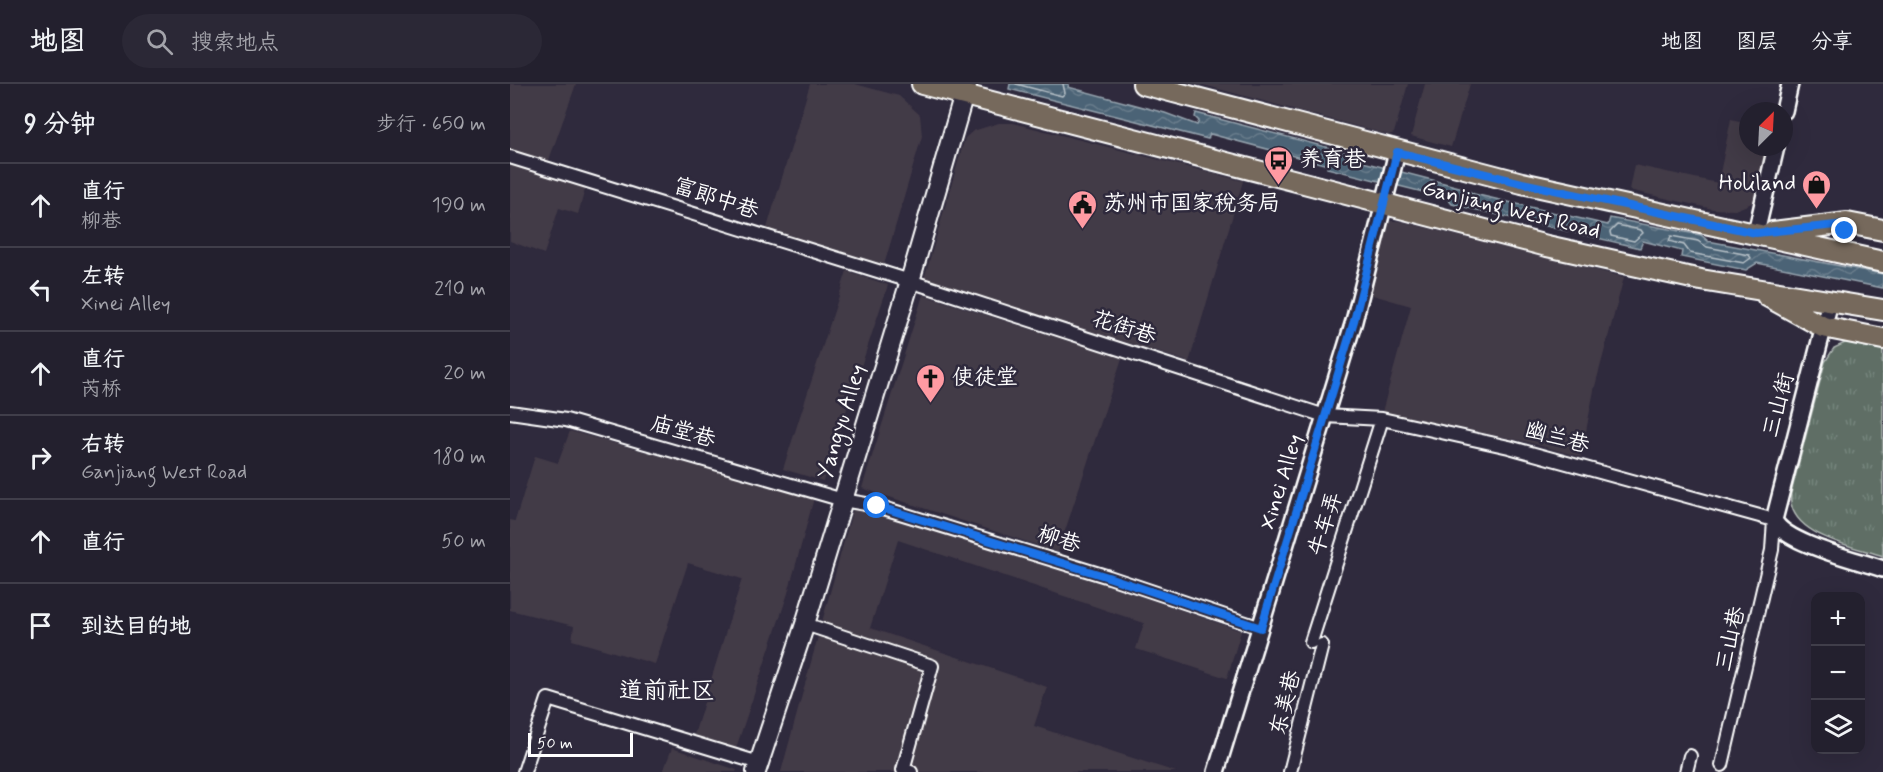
<!DOCTYPE html>
<html lang="zh">
<head>
<meta charset="utf-8">
<style>
  body { margin:0; font-family:Mynerve,"LXGW WenKai TC",sans-serif; background:#2b2836; color:#f1f3f6 }
  .controls { position:absolute; right:18px; bottom:18px; display:grid; overflow:hidden; border-radius:12px; box-shadow:0 6px 24px #0002 }
  .controls button { width:54px; height:54px; display:grid; place-items:center; padding:0; border:0; border-bottom:2px solid #403e4a; background:#23202e; color:#f1f3f6; font:30px sans-serif }
  .compass { position:absolute; left:1229px; top:18px; width:54px; height:54px; border-radius:50%; background:#23202e; box-shadow:0 6px 24px #0002; rotate:24deg }
  .scale { position:absolute; left:18px; bottom:15px; width:105px; box-sizing:border-box; padding-left:6px; border:3px solid #fff; border-top:0; font-size:16px; line-height:21px; white-space:nowrap; color:#fff; -webkit-text-stroke:4px #2f2a3d; paint-order:stroke }
  .stop { position:absolute; width:18px; height:18px; margin:-14px; border:4px solid #1a73e8; border-radius:50%; background:#fff }
  .stop.end { background:#1a73e8; border-color:#fff; box-shadow:0 2px 6px #0008 }
  .list { margin:0; padding:0; list-style:none }
  h2 { display:flex; justify-content:space-between; align-items:center; height:78px; margin:0; padding:0 24px; font-size:26px }
  h2 small { font-size:20px; font-weight:400; color:#a3a3aa }
  .list li { display:grid; grid-template-columns:39px 1fr auto; gap:18px; align-items:center; box-sizing:border-box; height:84px; padding:0 24px; border-top:2px solid #403e4a }
  .list b { display:block; font-size:22px; white-space:nowrap }
  .list p { margin:0; font-size:20px; white-space:nowrap; color:#a3a3aa }
  .list em { font-size:20px; font-style:normal; color:#a3a3aa }
  .icon { flex:none; width:33px; height:33px; fill:none; stroke:currentColor; stroke-width:2; stroke-linecap:round; stroke-linejoin:round }
  .map { position:relative; flex:none; width:1373px; height:688px; overflow:hidden }
  header { display:flex; align-items:center; gap:36px; box-sizing:border-box; height:84px; padding:0 30px; background:#23202e; border-bottom:2px solid #403e4a }
  header strong { font-size:28px }
  nav { display:flex; gap:33px; margin-inline-start:auto; font-size:21px }
  .search { width:420px; height:54px; background:#2b2836; display:flex; align-items:center; gap:15px; box-sizing:border-box; padding:0 21px; border-radius:33px; color:#a3a3aa; font-size:22px }
  main { display:flex }
  aside { flex:1; background:#23202e }
  .map>svg:first-child { display:block }
  .built { fill:#433b47 }
  .park { fill:url(#park-tufts); stroke:#aeb6b2; stroke-width:1.5 }
  .water { fill:url(#water-waves); stroke:#94a2ad; stroke-width:1.5 }
  .lines { fill:none; stroke-linecap:round; stroke-linejoin:round }
  .shore { stroke:#b7c1c8; stroke-width:1.5 }
  .minor-casing { stroke:#fff; stroke-width:16 }
  .tertiary-casing { stroke:#fff; stroke-width:20 }
  .secondary-casing { stroke:#fff; stroke-width:22 }
  .primary-casing { stroke:#fff; stroke-width:24 }
  .minor { stroke:#2f2a3d; stroke-width:12 }
  .tertiary { stroke:#2f2a3d; stroke-width:15 }
  .secondary { stroke:#2f2a3d; stroke-width:18 }
  .primary { stroke:#76695c; stroke-width:20 }
  .route { stroke:#1a73e8; stroke-width:8 }
  .labels { text-anchor:middle; dominant-baseline:central; stroke-width:5; stroke-linejoin:round; paint-order:stroke }
  .poi-label { font-size:22px; fill:#fff; stroke:#2f2a3d; text-anchor:start }
  .street-label { font-size:22px; fill:#fff; stroke:#2f2a3d }
  .neighbourhood-label { font-size:24px; fill:#fff; stroke:#2f2a3d }
</style>
</head>
<body>
<header>
<strong>地图</strong>
<div class="search"><svg class="icon" aria-label="search" viewBox="0 0 24 24"><circle cx="10" cy="10" r="6"/><path d="M15 15l6 6"/></svg>搜索地点</div>
<nav><a>地图</a><a>图层</a><a>分享</a></nav>
</header>
<main>
<aside>
<h2>9 分钟<small>步行 · 650 m</small></h2>
<ul class="list">
<li><svg class="icon" aria-label="ahead" viewBox="0 0 24 24"><path d="M12 20V5M6 11l6-6 6 6"/></svg><div><b>直行</b><p>柳巷</p></div><em>190 m</em></li>
<li><svg class="icon" aria-label="left" viewBox="0 0 24 24"><path d="M17 20v-9H6M10 6l-5 5 5 5"/></svg><div><b>左转</b><p>Xinei Alley</p></div><em>210 m</em></li>
<li><svg class="icon" aria-label="ahead" viewBox="0 0 24 24"><path d="M12 20V5M6 11l6-6 6 6"/></svg><div><b>直行</b><p>芮桥</p></div><em>20 m</em></li>
<li><svg class="icon" aria-label="right" viewBox="0 0 24 24"><path d="M7 20v-9h11M14 6l5 5-5 5"/></svg><div><b>右转</b><p>Ganjiang West Road</p></div><em>180 m</em></li>
<li><svg class="icon" aria-label="ahead" viewBox="0 0 24 24"><path d="M12 20V5M6 11l6-6 6 6"/></svg><div><b>直行</b></div><em>50 m</em></li>
<li><svg class="icon" aria-label="arrive" viewBox="0 0 24 24"><path d="M6 21V4h12l-3 4 3 4H6"/></svg><div><b>到达目的地</b></div></li>
</ul>
</aside>
<div class="map">
<svg width="1373" height="688" viewBox="0 0 1373 688">
  <defs>
    <pattern id="park-tufts" width="24" height="20" patternUnits="userSpaceOnUse" patternTransform="scale(1.5)"><rect width="24" height="20" fill="#5e6e65"/><path d="M3 7l-1-3M5 7V3M7 7l1-3M15 17l-1-3M17 17v-4M19 17l1-3" fill="none" stroke="#76847c"/></pattern>
    <pattern id="water-waves" width="16" height="10" patternUnits="userSpaceOnUse" patternTransform="scale(1.5)"><rect width="16" height="10" fill="#4c6476"/><path d="M0 5q4-4 8 0t8 0" fill="none" stroke="#677b8b"/></pattern>
  </defs>
  <rect width="100%" height="100%" fill="#2f2a3d"/>
  <filter id="ink" filterUnits="userSpaceOnUse"><feTurbulence type="fractalNoise" baseFrequency=".0167" numOctaves="2"/><feDisplacementMap in="SourceGraphic" scale="12" xChannelSelector="R" yChannelSelector="G"/><feConvolveMatrix kernelMatrix="1 2 1 2 8 2 1 2 1" color-interpolation-filters="sRGB"/></filter>
  <g filter="url(#ink)">
    <!-- built -->
    <path class="built" d="M0 0H66L34 90 76 102 68 130 49 124 34 170 0 157Z
      M300 0H345L389 12 410 31 412 52 374 181 257 144Z
      M690 0H898L884 49 879 51Z
      M915 0H960L941 63 901 52Z
      M1221 35 1238 39V63H1259L1247 113 1242 119 1225 126 1203 125 1119 106 1124 81 1208 99Z
      M489 39H503L733 97 679 278 414 195 455 54 463 47Z
      M880 137H889L1114 193 1084 306 1071 373 1017 358 872 328 901 222 856 209 875 144Z
      M337 187 378 201 313 397 273 385Z
      M413 211 612 274 548 468 352 404Z
      M60 347 304 414 278 509 226 664 184 651 232 495 178 479 145 580 62 556 64 542 0 526V436L5 437 25 372 48 379Z
      M344 421 538 480 731 547 717 594 626 565 634 539 388 456 360 544 537 603 524 642 666 688H271Z
      M162 664 227 686 226 688H153Z"/>
    <!-- park -->
    <path class="park" d="M1337 258 1373 263V472C1343 462 1275 451 1281 409L1315 278 1324 264Z"/>
    <!-- water -->
    <path class="water" d="M500 0H559L558 3 655 29 687 41 689 37 685 33 686 29 846 71 845 76 953 104 964 110 1098 141 1100 134 1191 151 1198 157 1373 190V204L1247 179 1236 186 1171 173 1172 167 1133 157 1130 164 942 120 937 114 817 84 818 81 700 50 698 55 499 5Z"/>
    <g class="lines">
      <!-- shore -->
      <path class="shore" d="M506 0 552 12 555 9 553 0
        M1107 141 1131 146 1133 149 1124 157 1101 152 1100 148Z
        M1161 152 1188 157 1197 163 1239 171 1241 174 1234 179 1180 169 1174 161 1159 157Z"/>
      <defs>
        <path id="minor" d="M0 73 400 197 815 332 872 335 999 363 1264 436 1262 466 1212 681
          M0 328 56 336 333 416 367 422 599 493 751 544
          M295 540 422 582 393 686 401 688
          M801 558 872 335
          M14 688 38 615 249 679
          M780 688 812 561
          M1176 688 1180 672"/>
        <path id="tertiary" d="M1274 27 1280 0
          M1246 149 1266 63
          M1320 218 1264 436C1275 460 1348 476 1373 485
          M706 688 844 237 887 68"/>
        <path id="secondary" d="M246 688 295 540 400 197 457 0"/>
        <path id="primary" d="M412 0 1037 162 1191 196 1373 226
          M633 0 1012 99 1373 178
          M1263 148 1337 139 1373 146
          M1257 212 1313 243 1373 255"/>
      </defs>
      <!-- minor casing -->
      <use href="#minor" class="minor-casing"/>
      <!-- tertiary casing -->
      <use href="#tertiary" class="tertiary-casing"/>
      <!-- secondary casing -->
      <use href="#secondary" class="secondary-casing"/>
      <!-- primary casing -->
      <use href="#primary" class="primary-casing"/>
      <!-- minor -->
      <use href="#minor" class="minor"/>
      <!-- tertiary -->
      <use href="#tertiary" class="tertiary"/>
      <!-- secondary -->
      <use href="#secondary" class="secondary"/>
      <!-- primary -->
      <use href="#primary" class="primary"/>
    </g>
  </g>
  <g class="lines" filter="url(#ink)">
    <!-- route -->
    <path class="route" d="M367 422 598 493 751 544 844 237 887 68 1012 99 1246 149 1337 140 1335 147"/>
  </g>
  <!-- icons -->
  <defs>
    <symbol id="bus-pin" viewBox="-11 -11 22 30"><path d="M0 17L-7.5 6A9.5 9.5 0 1 1 7.5 6Z" fill="#ff9aa2" stroke="#2f2a3d"/><path d="M-5-6H5V4H4V6H2V4H-2V6H-4V4H-5ZM-3.5-4V0h7V-4ZM-3.5 1.2v1.5H-2V1.2ZM2 1.2v1.5H3.5V1.2Z" fill="#111"/></symbol>
    <symbol id="shop-pin" viewBox="-11 -11 22 30"><path d="M0 17L-7.5 6A9.5 9.5 0 1 1 7.5 6Z" fill="#ff9aa2" stroke="#2f2a3d"/><path d="M-5-2.5h2.3a2.7 3.5 0 0 1 5.4 0H5L5.5 6h-11ZM-1.5-2.5h3a1.5 2.3 0 0 0-3 0Z" fill="#111"/></symbol>
    <symbol id="civic-pin" viewBox="-11 -11 22 30"><path d="M0 17L-7.5 6A9.5 9.5 0 1 1 7.5 6Z" fill="#ff9aa2" stroke="#2f2a3d"/><path d="M-.6-6.5H3V-4.5H.6V-3L4-1V1h2V6H-6V1h2V-1L-.6-3ZM-1.2 2.5V6h2.4V2.5Z" fill="#111"/></symbol>
    <symbol id="church-pin" viewBox="-11 -11 22 30"><path d="M0 17L-7.5 6A9.5 9.5 0 1 1 7.5 6Z" fill="#ff9aa2" stroke="#2f2a3d"/><path d="M-1.2-6h2.4v3.5h3.3v2.4h-3.3V6h-2.4V-.1h-3.3v-2.4h3.3Z" fill="#111"/></symbol>
  </defs>
  <g fill-rule="evenodd">
    <use href="#bus-pin" x="752" y="60" width="33" height="45"/>
    <use href="#shop-pin" x="1290" y="84" width="33" height="45"/>
    <use href="#civic-pin" x="556" y="104" width="33" height="45"/>
    <use href="#church-pin" x="404" y="278" width="33" height="45"/>
  </g>
  <g class="labels">
    <!-- poi labels -->
    <g class="poi-label">
      <text x="790" y="76">养育巷</text>
      <text x="1286" y="100" text-anchor="end">Holiland</text>
      <text x="594" y="120">苏州市国家税务局</text>
      <text x="442" y="294">使徒堂</text>
    </g>
    <!-- street labels -->
    <g class="street-label">
      <text transform="translate(206 115) rotate(18)">富郎中巷</text>
      <text transform="translate(1001 126) rotate(14)">Ganjiang West Road</text>
      <text transform="translate(614 244) rotate(18)">花街巷</text>
      <text transform="translate(1269 321) rotate(-75)">三山街</text>
      <text transform="translate(332 338) rotate(-73)">Yangyu Alley</text>
      <text transform="translate(173 348) rotate(16)">庙堂巷</text>
      <text transform="translate(1047 354) rotate(15)">幽兰巷</text>
      <text transform="translate(772 398) rotate(-73)">Xinei Alley</text>
      <text transform="translate(816 440) rotate(-72)">牛车弄</text>
      <text transform="translate(549 456) rotate(17)">柳巷</text>
      <text transform="translate(1221 555) rotate(-77)">三山巷</text>
      <text transform="translate(776 619) rotate(-76)">东美巷</text>
    </g>
    <!-- neighbourhood labels -->
    <g class="neighbourhood-label">
      <text x="157" y="607">道前社区</text>
    </g>
  </g>
</svg>
<div class="controls">
<button>+</button>
<button>−</button>
<button><svg class="icon" aria-label="layers" viewBox="0 0 24 24"><path d="M12 4l9 5-9 5-9-5zM3 14l9 5 9-5"/></svg></button>
</div>
<svg class="compass" viewBox="-18 -18 36 36"><path d="M0-13l5 13h-10z" fill="#e53935"/><path d="M0 13l5-13h-10z" fill="#a3a3aa"/></svg>
<div class="scale">50 m</div>
<div class="stop" style="left:367px;top:422px"></div>
<div class="stop end" style="left:1335px;top:147px"></div>
</div>
</main>
</body>
</html>
